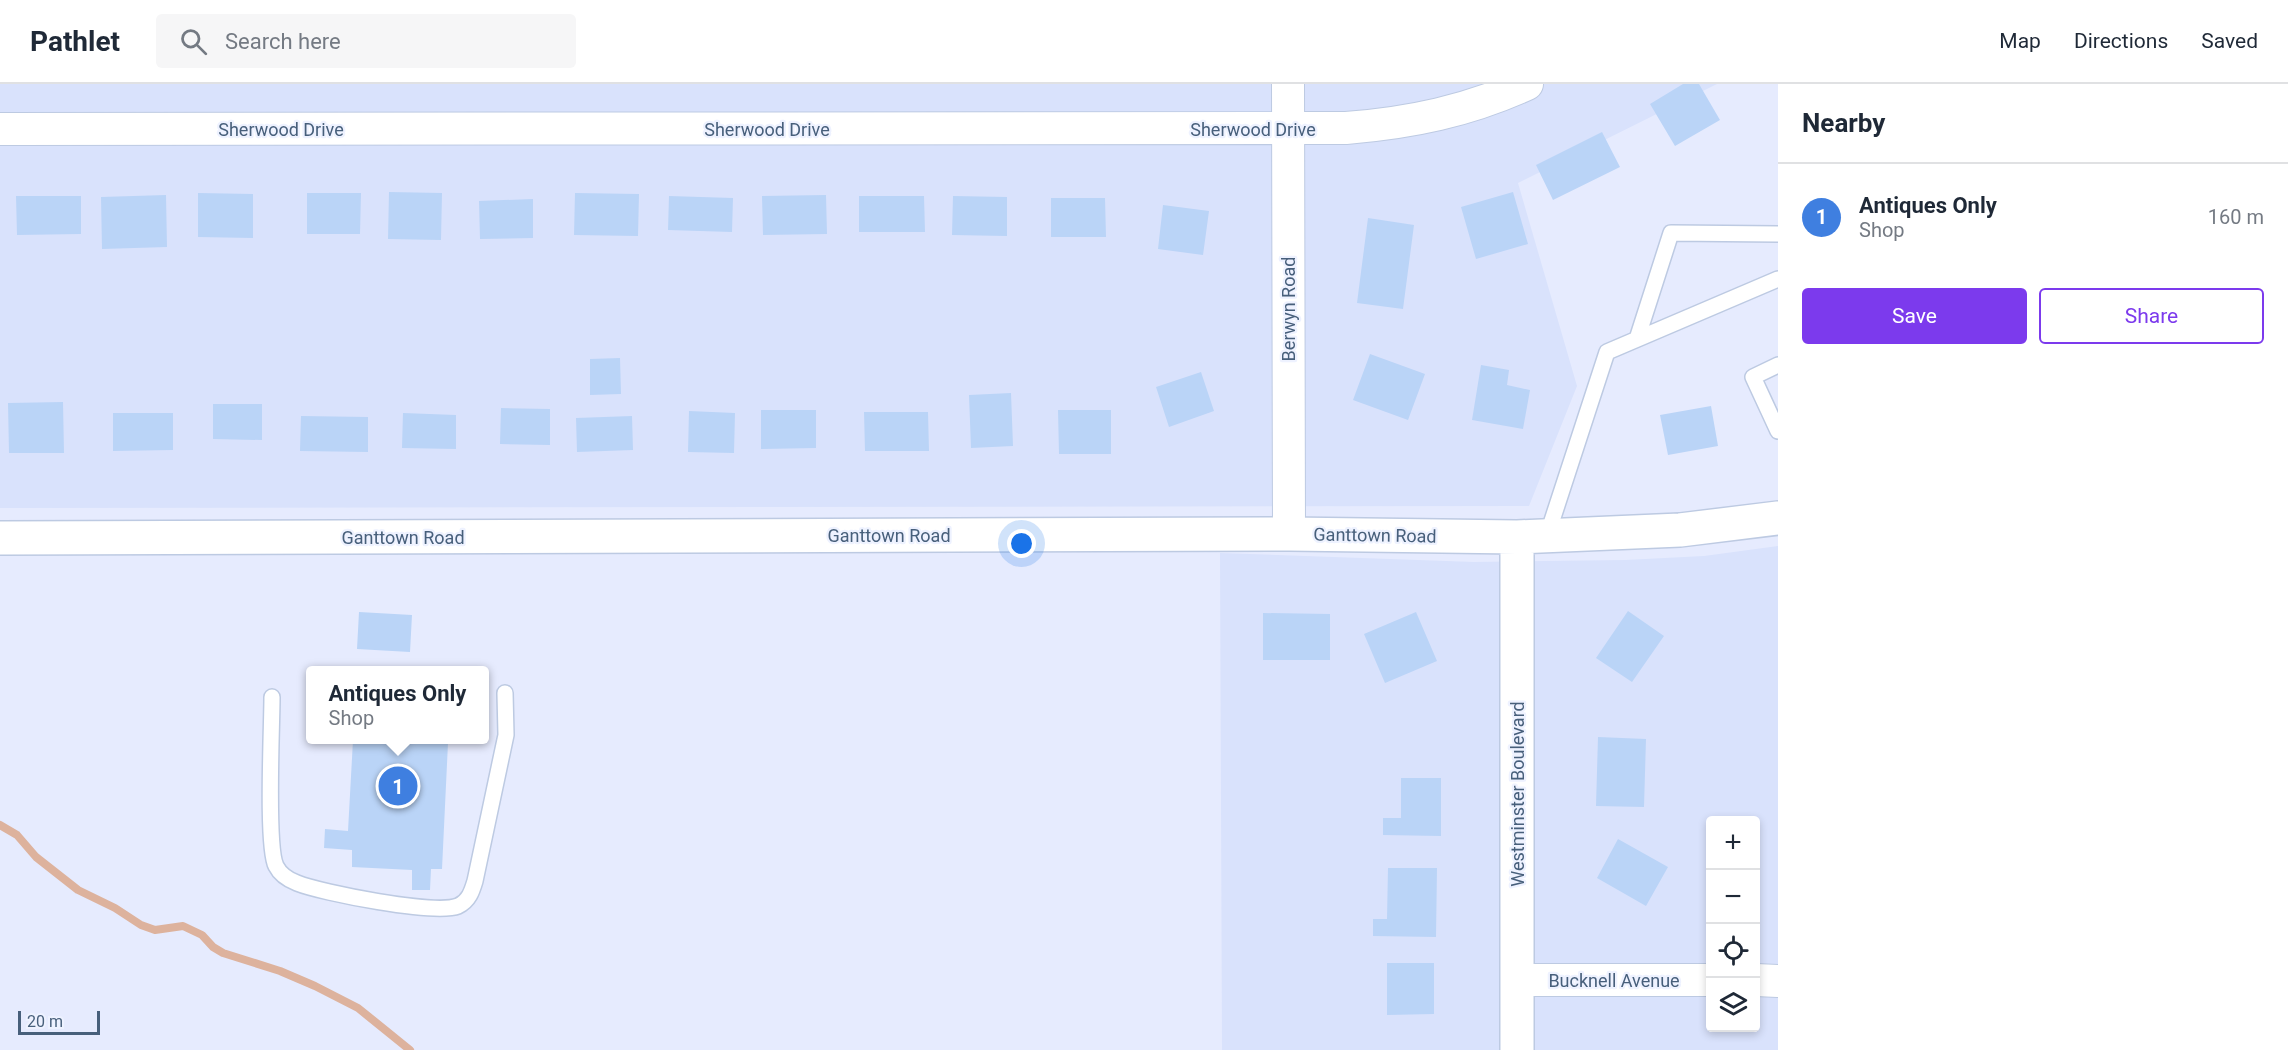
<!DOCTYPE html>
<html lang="en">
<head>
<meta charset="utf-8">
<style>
  body { margin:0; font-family:Roboto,sans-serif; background:#f6f6f7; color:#1f2937 }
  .controls { position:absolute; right:18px; bottom:18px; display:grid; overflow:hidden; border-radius:6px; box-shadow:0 3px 9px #0003 }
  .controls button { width:54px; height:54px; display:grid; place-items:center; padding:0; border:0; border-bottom:2px solid #e0e1e3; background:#fff; color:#1f2937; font:30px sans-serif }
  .scale { position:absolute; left:18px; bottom:15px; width:82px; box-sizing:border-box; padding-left:6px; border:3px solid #475f7b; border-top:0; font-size:16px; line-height:21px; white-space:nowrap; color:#475f7b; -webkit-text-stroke:4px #eef2ff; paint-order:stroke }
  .you { position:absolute; left:1022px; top:460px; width:21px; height:21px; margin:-15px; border:4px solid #fff; border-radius:50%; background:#1a73e8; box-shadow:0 0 0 9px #1a73e833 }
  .badge { display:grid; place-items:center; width:39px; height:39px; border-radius:50%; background:#7c3aed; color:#fff; font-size:20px; font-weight:700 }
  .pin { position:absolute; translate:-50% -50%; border:3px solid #fff; box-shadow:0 2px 6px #0006 }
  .popup { position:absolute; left:306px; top:582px; width:183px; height:78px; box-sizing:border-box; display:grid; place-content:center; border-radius:6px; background:#fff; filter:drop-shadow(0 2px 4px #0005); font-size:20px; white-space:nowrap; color:#747a83 }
  .popup b { font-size:22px; color:#1f2937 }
  .popup::after { content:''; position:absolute; left:50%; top:100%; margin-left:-12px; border:12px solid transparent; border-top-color:#fff }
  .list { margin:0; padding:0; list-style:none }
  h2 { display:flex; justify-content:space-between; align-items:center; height:78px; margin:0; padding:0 24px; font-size:26px }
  h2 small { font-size:20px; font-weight:400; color:#747a83 }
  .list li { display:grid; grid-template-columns:39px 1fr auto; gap:18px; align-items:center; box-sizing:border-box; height:108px; padding:0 24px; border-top:2px solid #e0e1e3 }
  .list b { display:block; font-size:22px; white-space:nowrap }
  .list p { margin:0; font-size:20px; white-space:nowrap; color:#747a83 }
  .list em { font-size:20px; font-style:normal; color:#747a83 }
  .actions { display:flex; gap:12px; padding:18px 24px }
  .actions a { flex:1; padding:14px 0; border:2px solid #7c3aed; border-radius:6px; text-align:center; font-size:21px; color:#7c3aed }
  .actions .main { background:#7c3aed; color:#fff }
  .icon { flex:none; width:33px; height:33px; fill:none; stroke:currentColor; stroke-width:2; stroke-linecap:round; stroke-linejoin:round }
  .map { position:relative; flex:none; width:1778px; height:966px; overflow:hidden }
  header { display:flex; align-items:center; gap:36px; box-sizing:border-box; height:84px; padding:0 30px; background:#fff; border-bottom:2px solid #e0e1e3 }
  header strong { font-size:28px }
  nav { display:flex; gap:33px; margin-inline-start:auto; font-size:21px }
  .search { width:420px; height:54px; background:#f6f6f7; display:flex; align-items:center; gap:15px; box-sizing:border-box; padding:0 21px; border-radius:6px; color:#747a83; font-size:22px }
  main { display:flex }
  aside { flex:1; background:#fff }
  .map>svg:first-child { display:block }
  .residential { fill:#d9e2fc; fill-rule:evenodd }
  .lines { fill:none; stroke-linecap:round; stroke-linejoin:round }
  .stream { stroke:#ddb29d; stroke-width:8 }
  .building { fill:#bad4f7 }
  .service-casing { stroke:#bdcae2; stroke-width:18 }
  .minor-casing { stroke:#bdcae2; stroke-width:34 }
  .tertiary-casing { stroke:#bdcae2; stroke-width:36 }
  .service { stroke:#fff; stroke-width:15 }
  .minor { stroke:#fff; stroke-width:32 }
  .tertiary { stroke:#fff; stroke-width:33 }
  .labels { text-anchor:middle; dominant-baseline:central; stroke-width:4.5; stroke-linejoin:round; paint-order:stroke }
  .street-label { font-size:18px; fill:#475f7b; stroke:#eef2ff }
</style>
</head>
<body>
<header>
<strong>Pathlet</strong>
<div class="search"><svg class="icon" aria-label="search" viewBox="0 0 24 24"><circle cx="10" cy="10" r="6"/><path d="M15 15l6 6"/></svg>Search here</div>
<nav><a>Map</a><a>Directions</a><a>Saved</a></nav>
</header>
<main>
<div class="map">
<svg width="1778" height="966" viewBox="0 0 1778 966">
  <rect width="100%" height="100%" fill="#e6ebfe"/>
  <!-- residential -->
  <path class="residential" d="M0 0H1717L1518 99 1577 302 1529 422 0 424Z
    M1778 462V966H1222L1220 469 1474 478 1626 476 1704 472ZM1710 736H1756V944H1710Z"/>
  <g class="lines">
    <!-- stream -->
    <path class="stream" d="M0 741 17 751 36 773 78 806 115 824 141 841 155 846 183 842 202 851 213 863 223 869 280 887 315 902 358 924 410 966"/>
  </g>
  <!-- building -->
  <path class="building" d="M1683 0H1699L1720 36 1675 62 1650 20Z
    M1602 48 1620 83 1553 116 1536 81Z
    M389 108 442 109 441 156 388 155Z
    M1513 108 1528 160 1476 175 1461 123Z
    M198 109 253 110V154L198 153Z
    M307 109H361L360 150H307Z
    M575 109 639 110 638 152 574 151Z
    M166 111 167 163 102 165 101 113Z
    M826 111 827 150 763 151 762 112Z
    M16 112H81V150L17 151Z
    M669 112 733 114 732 148 668 146Z
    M859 112H924L925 148H859Z
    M953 112 1007 113V152L952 151Z
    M1051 114H1105L1106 153H1051Z
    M533 115V154L480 155 479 117Z
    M1163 121 1209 127 1203 171 1158 165Z
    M1368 134 1414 141 1403 225 1357 219Z
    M1370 270 1425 290 1408 336 1353 316Z
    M620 274 621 310 590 311V275Z
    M1481 281 1509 286 1507 301 1530 306 1523 345 1472 336Z
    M1201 288 1214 327 1169 343 1156 303Z
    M1011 309 1013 362 971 364 969 311Z
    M63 318 64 369H9L8 319Z
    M213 320H262V356L213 355Z
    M1711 322 1718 362 1668 371 1660 331Z
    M501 324 550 325V361L500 360Z
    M761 326H816V364L761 365Z
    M1058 326H1111V370H1059Z
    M689 327 735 329 734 369 688 368Z
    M864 328H928L929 367H865Z
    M113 329H173V366L113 367Z
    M403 329 456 331V365L402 364Z
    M301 332 368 333V368L300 367Z
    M632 332 633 366 577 368 576 334Z
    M1628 527 1664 552 1632 598 1596 574Z
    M359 528 412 531 410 568 357 565Z
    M1416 528 1437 577 1385 599 1364 550Z
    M1263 529 1330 530V576H1263Z
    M1598 653 1646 655 1644 723 1596 722Z
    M353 656 448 659 442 785H431L430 806H412V786L352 783V766L324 764 325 745 348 747Z
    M1401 694H1441V752L1383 751V734H1401Z
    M1618 755 1668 783 1646 822 1597 794Z
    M1388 784H1437L1436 853 1373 852V835H1387Z
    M1387 879H1434V930L1387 931Z"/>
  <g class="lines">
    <defs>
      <path id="service" d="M1637 255 1671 149 1778 150
        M1778 281 1753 293 1778 347
        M1547 452 1607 268 1778 195
        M272 613C272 643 266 762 276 782 280 790 289 796 297 799 322 809 435 831 458 822 469 817 472 807 475 797L506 651 505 609"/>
      <path id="minor" d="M1288 0 1289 450
        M0 45 1346 44C1410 39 1468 27 1527 0
        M1517 896H1710
        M1756 896 1778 897"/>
      <path id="tertiary" d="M0 454 1289 450 1517 453 1680 446 1778 434
        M1517 966V453"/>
    </defs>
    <!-- service casing -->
    <use href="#service" class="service-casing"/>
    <!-- minor casing -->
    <use href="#minor" class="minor-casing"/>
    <!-- tertiary casing -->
    <use href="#tertiary" class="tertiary-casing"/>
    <!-- service -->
    <use href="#service" class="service"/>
    <!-- minor -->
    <use href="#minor" class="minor"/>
    <!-- tertiary -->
    <use href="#tertiary" class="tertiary"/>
  </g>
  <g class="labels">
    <!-- street labels -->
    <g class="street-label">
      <text x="281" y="45">Sherwood Drive</text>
      <text x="767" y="45">Sherwood Drive</text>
      <text x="1253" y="45">Sherwood Drive</text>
      <text transform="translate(1288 225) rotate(-90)">Berwyn Road</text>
      <text x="889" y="451">Ganttown Road</text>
      <text transform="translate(1375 451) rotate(1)">Ganttown Road</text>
      <text x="403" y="453">Ganttown Road</text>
      <text transform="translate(1517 710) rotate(-90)">Westminster Boulevard</text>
      <text x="1614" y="896">Bucknell Avenue</text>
    </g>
  </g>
</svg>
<div class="controls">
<button>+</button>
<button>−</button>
<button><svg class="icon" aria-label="locate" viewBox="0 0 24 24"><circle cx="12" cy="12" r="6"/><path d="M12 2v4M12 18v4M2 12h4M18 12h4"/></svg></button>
<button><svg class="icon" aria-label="layers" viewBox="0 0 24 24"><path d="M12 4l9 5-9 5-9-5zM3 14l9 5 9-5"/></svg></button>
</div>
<div class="scale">20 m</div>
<div class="you"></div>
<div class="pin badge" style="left:398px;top:702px;background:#3f7fe0">1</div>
<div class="popup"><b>Antiques Only</b>Shop</div>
</div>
<aside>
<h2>Nearby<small></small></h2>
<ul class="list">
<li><span class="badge" style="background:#3f7fe0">1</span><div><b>Antiques Only</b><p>Shop</p></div><em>160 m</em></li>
</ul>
<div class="actions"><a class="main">Save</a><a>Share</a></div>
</aside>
</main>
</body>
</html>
